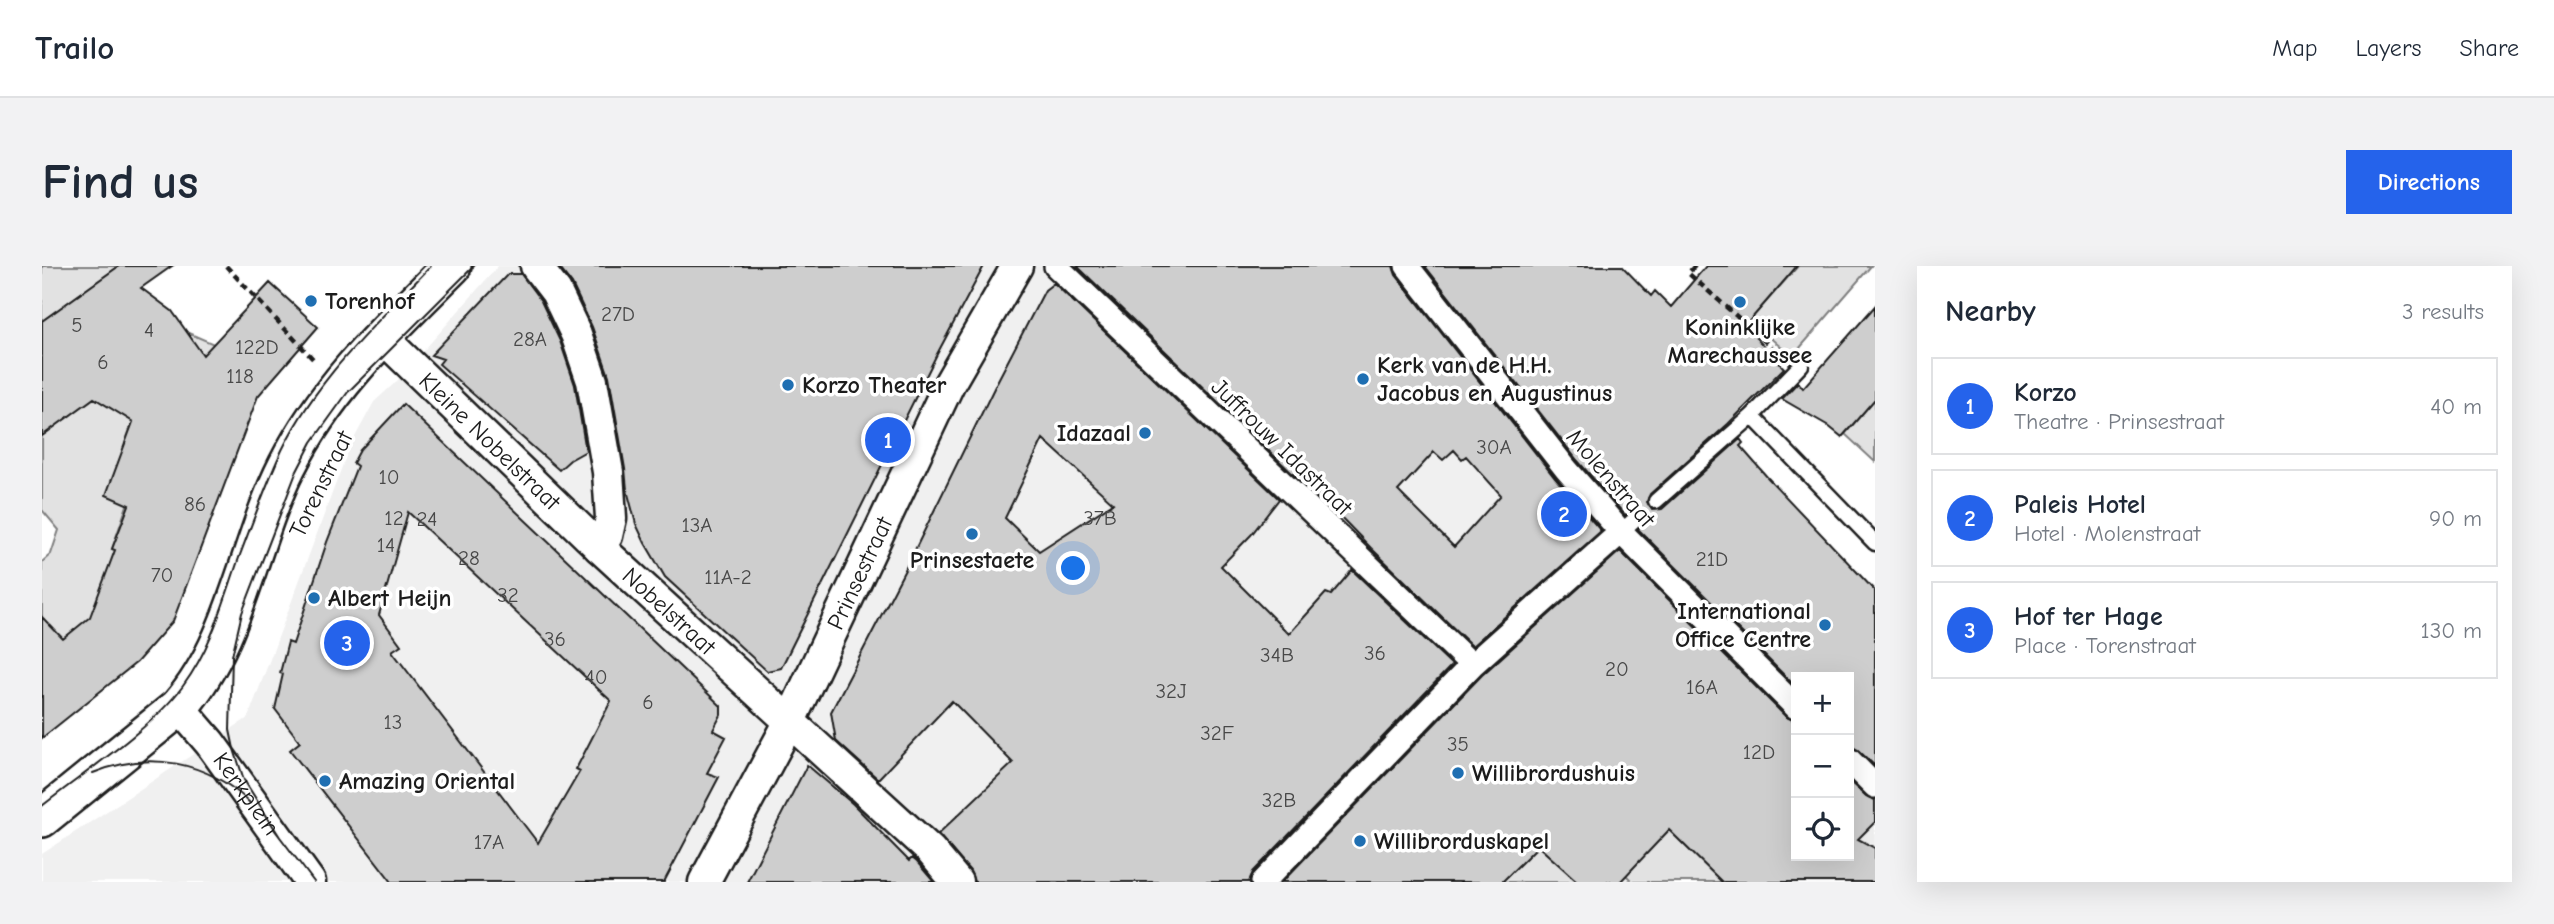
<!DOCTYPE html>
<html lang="en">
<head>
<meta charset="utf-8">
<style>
  body { margin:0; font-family:"Comic Neue",sans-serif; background:#f2f2f3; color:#1f2937 }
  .controls { position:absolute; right:21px; bottom:21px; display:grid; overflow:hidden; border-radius:0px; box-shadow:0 7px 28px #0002 }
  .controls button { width:63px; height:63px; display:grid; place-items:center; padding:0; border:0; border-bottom:2px solid #e0e1e3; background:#fff; color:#1f2937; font:35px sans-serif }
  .you { position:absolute; left:1032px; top:303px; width:24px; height:24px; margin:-18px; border:5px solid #fff; border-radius:50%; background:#1a73e8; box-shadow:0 0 0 10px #1a73e833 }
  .badge { display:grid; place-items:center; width:46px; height:46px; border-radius:50%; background:#2563eb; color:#fff; font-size:23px; font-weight:700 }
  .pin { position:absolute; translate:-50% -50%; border:4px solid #fff; box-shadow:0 2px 7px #0006 }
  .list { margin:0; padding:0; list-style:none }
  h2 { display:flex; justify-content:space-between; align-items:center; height:91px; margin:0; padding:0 28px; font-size:30px }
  h2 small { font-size:23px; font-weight:400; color:#747a83 }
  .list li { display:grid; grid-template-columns:46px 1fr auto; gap:21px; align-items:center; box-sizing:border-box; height:98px; margin:0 14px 14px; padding:0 14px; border:2px solid #e0e1e3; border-radius:0px }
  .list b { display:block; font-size:26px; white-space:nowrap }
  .list p { margin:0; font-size:23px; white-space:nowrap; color:#747a83 }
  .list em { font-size:23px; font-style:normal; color:#747a83 }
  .icon { flex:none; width:38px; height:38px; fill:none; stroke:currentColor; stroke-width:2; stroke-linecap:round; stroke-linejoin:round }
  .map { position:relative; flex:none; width:1833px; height:616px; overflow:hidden; border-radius:0px }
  header { display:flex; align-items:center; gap:42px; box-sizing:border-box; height:98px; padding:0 35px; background:#fff; border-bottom:2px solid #e0e1e3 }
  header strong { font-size:33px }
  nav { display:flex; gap:38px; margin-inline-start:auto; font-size:24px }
  .intro { display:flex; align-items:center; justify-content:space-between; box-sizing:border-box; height:168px; padding:0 42px }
  h1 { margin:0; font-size:49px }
  .button { padding:18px 32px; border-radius:0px; background:#2563eb; color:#fff; font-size:24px; font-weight:700 }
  main { display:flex; gap:42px; padding:0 42px }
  aside { flex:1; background:#fff; border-radius:0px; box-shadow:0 7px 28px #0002 }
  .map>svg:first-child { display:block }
  .built { fill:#f0f0f0 }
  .green { fill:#e2e2e2; stroke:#7f7f7f; stroke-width:2 }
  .building { fill:#cecece; stroke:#1c1c1c; stroke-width:2; fill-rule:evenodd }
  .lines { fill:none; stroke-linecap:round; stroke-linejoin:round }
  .service-casing { stroke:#1c1c1c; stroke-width:19 }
  .pedestrian-casing { stroke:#1c1c1c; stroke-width:28 }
  .minor-casing { stroke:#1c1c1c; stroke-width:35 }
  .tertiary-casing { stroke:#1c1c1c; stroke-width:42 }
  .path { stroke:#1c1c1c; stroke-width:4.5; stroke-dasharray:7 5; stroke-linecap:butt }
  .service { stroke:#fff; stroke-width:14 }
  .pedestrian { stroke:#fff; stroke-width:23 }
  .minor { stroke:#fff; stroke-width:30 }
  .tertiary { stroke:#fff; stroke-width:37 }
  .tram { stroke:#1c1c1c; stroke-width:2 }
  .poi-dot { fill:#1f6fb2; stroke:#fff; stroke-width:2.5 }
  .labels { text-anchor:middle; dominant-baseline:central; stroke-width:7; stroke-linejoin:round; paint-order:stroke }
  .number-label { font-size:21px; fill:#484848 }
  .poi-label { font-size:24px; font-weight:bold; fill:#1c1c1c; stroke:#fff; text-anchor:start }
  .street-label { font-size:24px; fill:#1c1c1c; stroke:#fff }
</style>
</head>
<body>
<header>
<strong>Trailo</strong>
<nav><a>Map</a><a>Layers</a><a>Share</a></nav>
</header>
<div class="intro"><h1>Find us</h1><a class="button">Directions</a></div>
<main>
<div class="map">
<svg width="1833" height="616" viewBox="0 0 1833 616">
  <rect width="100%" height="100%" fill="#fff"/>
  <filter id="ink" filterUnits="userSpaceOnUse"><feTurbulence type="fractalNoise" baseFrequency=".0143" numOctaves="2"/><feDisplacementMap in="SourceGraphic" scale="14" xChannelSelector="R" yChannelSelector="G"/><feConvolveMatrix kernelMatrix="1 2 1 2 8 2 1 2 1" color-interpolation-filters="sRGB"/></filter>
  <g filter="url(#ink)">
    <!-- built -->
    <path class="built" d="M456 0H1402L1586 222 1762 411H1754V590H1807V459L1833 487V616H0V588L206 452 307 182 332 136 355 115Z"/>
    <!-- green -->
    <path class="green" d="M0 0H77L0 55Z
      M1756 0H1829L1750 91 1708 54Z
      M144 66 172 78 149 103 91 155 83 177 103 187 70 283 86 290 68 336 21 373 9 360 0 367V296L9 288 17 264 0 244V169Z
      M1833 133V196L1803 168Z
      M1627 564 1680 616H1586L1588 613 1543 567 1620 571Z
      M1499 576 1539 616H1459Z"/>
    <!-- building -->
    <path class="building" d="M77 0H130L99 22 130 45 161 89 228 17 276 61 216 130 131 355 95 396 0 472V351L21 373 48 351 73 284 70 283 87 239 64 229 91 156 52 132 0 170V55Z
      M516 0H942L894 90 739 402 725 405 623 311 603 277 594 258 585 224 583 203 567 110 550 61 530 18Z
      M1035 0H1351L1354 9 1513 212 1559 265 1430 380 1329 282 1257 208 1254 211ZM1412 184 1420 193 1424 190 1459 229 1412 281 1356 225 1392 186 1401 194Z
      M1383 0H1580L1609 30 1613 25 1629 41 1664 0H1755L1703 60 1742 102 1686 158 1608 228 1605 236 1610 244 1620 243 1698 173 1701 177 1698 180 1726 212 1833 325V500L1816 484 1807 480V411H1754V421L1596 263 1602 255 1600 246 1592 244 1583 249 1535 194Z
      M466 8H479L499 35 518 75 533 119 544 185 528 194 517 204 397 98 401 93 389 89Z
      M1012 17 1237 233 1209 269 1179 300 1247 368 1284 327 1289 329 1310 304 1410 399 1211 606 1207 616H932L928 605 896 568 971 497 910 435 836 513 794 475 789 446 869 292 955 116 1003 24ZM1001 173 1071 237 997 285 963 252Z
      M1833 40V133L1800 171 1785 159 1740 133 1756 116 1761 122Z
      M361 138 679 440V449L671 464 684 471 665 507 677 511 622 616H350L248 484 258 476 233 443 241 408 238 407 246 376 251 378 285 276 315 200 311 197 318 184ZM366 246 569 435 534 503 538 505 496 577 350 385 359 379 337 349Z
      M1578 285 1744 451 1754 455V590H1807V514L1824 530 1833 534V556L1816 573 1833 582V616H1680L1627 564 1578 616H1536L1496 580 1460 616H1240L1440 409Z
      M765 499 811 538 867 595 870 592 875 596 892 616H705Z"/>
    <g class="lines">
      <defs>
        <path id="service" d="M1710 150 1833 277
          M1614 235 1710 150 1759 99
          M1579 266 1593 253"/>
        <path id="pedestrian" d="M1014 0 1430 399
          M1365 0 1524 203 1579 266 1754 441
          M1807 494 1833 520
          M1221 616 1430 399 1579 266"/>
        <g id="minor">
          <path d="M494 0 514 26 534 68 550 115 566 206 569 252 565 270 557 281"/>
          <path id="s1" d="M340 71 557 281 888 584 915 616"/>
          <path id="s2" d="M137 441 168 477 268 616"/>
          <path id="s3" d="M662 616 748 455 907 118 975 0"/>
        </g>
        <path id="tertiary" d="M0 552 137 441C195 375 206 277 245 200 285 120 348 62 410 0"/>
      </defs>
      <!-- service casing -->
      <use href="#service" class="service-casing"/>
      <!-- pedestrian casing -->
      <use href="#pedestrian" class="pedestrian-casing"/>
      <!-- minor casing -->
      <use href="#minor" class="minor-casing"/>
      <!-- tertiary casing -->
      <use href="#tertiary" class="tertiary-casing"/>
      <!-- path -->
      <path class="path" d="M184 0 272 94
        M1653 0 1646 7 1735 86"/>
      <!-- service -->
      <use href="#service" class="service"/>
      <!-- pedestrian -->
      <use href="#pedestrian" class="pedestrian"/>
      <!-- minor -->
      <use href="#minor" class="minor"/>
      <!-- tertiary -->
      <use href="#tertiary" class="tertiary"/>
      <!-- tram -->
      <path class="tram" d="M51 507C106 484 166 495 208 537
        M0 540C43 506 109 463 141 420 170 381 182 334 198 289 210 257 222 225 235 195 269 117 332 60 389 0
        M232 563 272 616
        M238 571 202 514 192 483 188 464 190 390 200 347 254 207 270 176 306 126 432 0"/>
    </g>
  </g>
  <!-- markers -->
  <g class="poi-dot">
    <circle cx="269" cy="35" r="7"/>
    <circle cx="1698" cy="36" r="7"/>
    <circle cx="1321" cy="113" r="7"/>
    <circle cx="746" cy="119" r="7"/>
    <circle cx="1103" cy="167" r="7"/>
    <circle cx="930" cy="268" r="7"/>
    <circle cx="272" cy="332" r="7"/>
    <circle cx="1783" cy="359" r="7"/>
    <circle cx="1416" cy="507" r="7"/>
    <circle cx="283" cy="515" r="7"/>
    <circle cx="1318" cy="575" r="7"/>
  </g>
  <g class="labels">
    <!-- number labels -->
    <g class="number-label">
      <text x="576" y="48">27D</text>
      <text x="35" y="59">5</text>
      <text x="107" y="64">4</text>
      <text x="488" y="73">28A</text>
      <text x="215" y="81">122D</text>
      <text x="61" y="96">6</text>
      <text x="198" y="110">118</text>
      <text x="1452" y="181">30A</text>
      <text x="347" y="211">10</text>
      <text x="153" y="238">86</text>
      <text x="352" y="252">12</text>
      <text x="1058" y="252">37B</text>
      <text x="385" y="253">24</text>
      <text x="655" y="259">13A</text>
      <text x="344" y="279">14</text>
      <text x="427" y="292">28</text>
      <text x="1670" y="293">21D</text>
      <text x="120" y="309">70</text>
      <text x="686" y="311">11A-2</text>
      <text x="466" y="329">32</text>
      <text x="513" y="373">36</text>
      <text x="1333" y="387">36</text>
      <text x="1235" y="389">34B</text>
      <text x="1575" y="403">20</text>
      <text x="554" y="411">40</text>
      <text x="1660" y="421">16A</text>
      <text x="1129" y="425">32J</text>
      <text x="606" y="436">6</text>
      <text x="351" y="456">13</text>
      <text x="1175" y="467">32F</text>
      <text x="1416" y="478">35</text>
      <text x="1717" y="486">12D</text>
      <text x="1237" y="534">32B</text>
      <text x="447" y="576">17A</text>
    </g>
    <!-- poi labels -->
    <g class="poi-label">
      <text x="283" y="35">Torenhof</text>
      <text x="1698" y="61" text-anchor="middle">Koninklijke<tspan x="1698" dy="28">Marechaussee</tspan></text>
      <text x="1335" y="99">Kerk van de H.H.<tspan x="1335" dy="28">Jacobus en Augustinus</tspan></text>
      <text x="760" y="119">Korzo Theater</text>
      <text x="1089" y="167" text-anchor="end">Idazaal</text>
      <text x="930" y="294" text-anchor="middle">Prinsestaete</text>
      <text x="286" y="332">Albert Heijn</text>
      <text x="1769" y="345" text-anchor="end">International<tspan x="1769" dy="28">Office Centre</tspan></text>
      <text x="1430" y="507">Willibrordushuis</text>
      <text x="297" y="515">Amazing Oriental</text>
      <text x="1332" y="575">Willibrorduskapel</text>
    </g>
    <!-- street labels -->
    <g class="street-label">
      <text stroke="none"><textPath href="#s1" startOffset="150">Kleine Nobelstraat</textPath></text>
      <text transform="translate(1240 181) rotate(44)">Juffrouw Idastraat</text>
      <text transform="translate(1569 212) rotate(49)">Molenstraat</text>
      <text transform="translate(279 218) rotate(-64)">Torenstraat</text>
      <text stroke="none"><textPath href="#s3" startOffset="346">Prinsestraat</textPath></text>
      <text stroke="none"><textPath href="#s1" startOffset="397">Nobelstraat</textPath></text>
      <text stroke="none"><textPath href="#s2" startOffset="110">Kerkplein</textPath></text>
    </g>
  </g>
</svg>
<div class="controls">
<button>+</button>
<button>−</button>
<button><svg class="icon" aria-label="locate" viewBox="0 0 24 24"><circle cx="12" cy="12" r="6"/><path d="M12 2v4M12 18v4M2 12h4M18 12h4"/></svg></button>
</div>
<div class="you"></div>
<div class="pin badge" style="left:846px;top:174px">1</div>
<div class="pin badge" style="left:1522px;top:248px">2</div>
<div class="pin badge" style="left:305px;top:377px">3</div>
</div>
<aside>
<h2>Nearby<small>3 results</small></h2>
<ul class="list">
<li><span class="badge">1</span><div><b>Korzo</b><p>Theatre · Prinsestraat</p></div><em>40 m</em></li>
<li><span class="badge">2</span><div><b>Paleis Hotel</b><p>Hotel · Molenstraat</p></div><em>90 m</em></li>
<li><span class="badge">3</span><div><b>Hof ter Hage</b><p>Place · Torenstraat</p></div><em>130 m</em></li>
</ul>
</aside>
</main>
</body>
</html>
